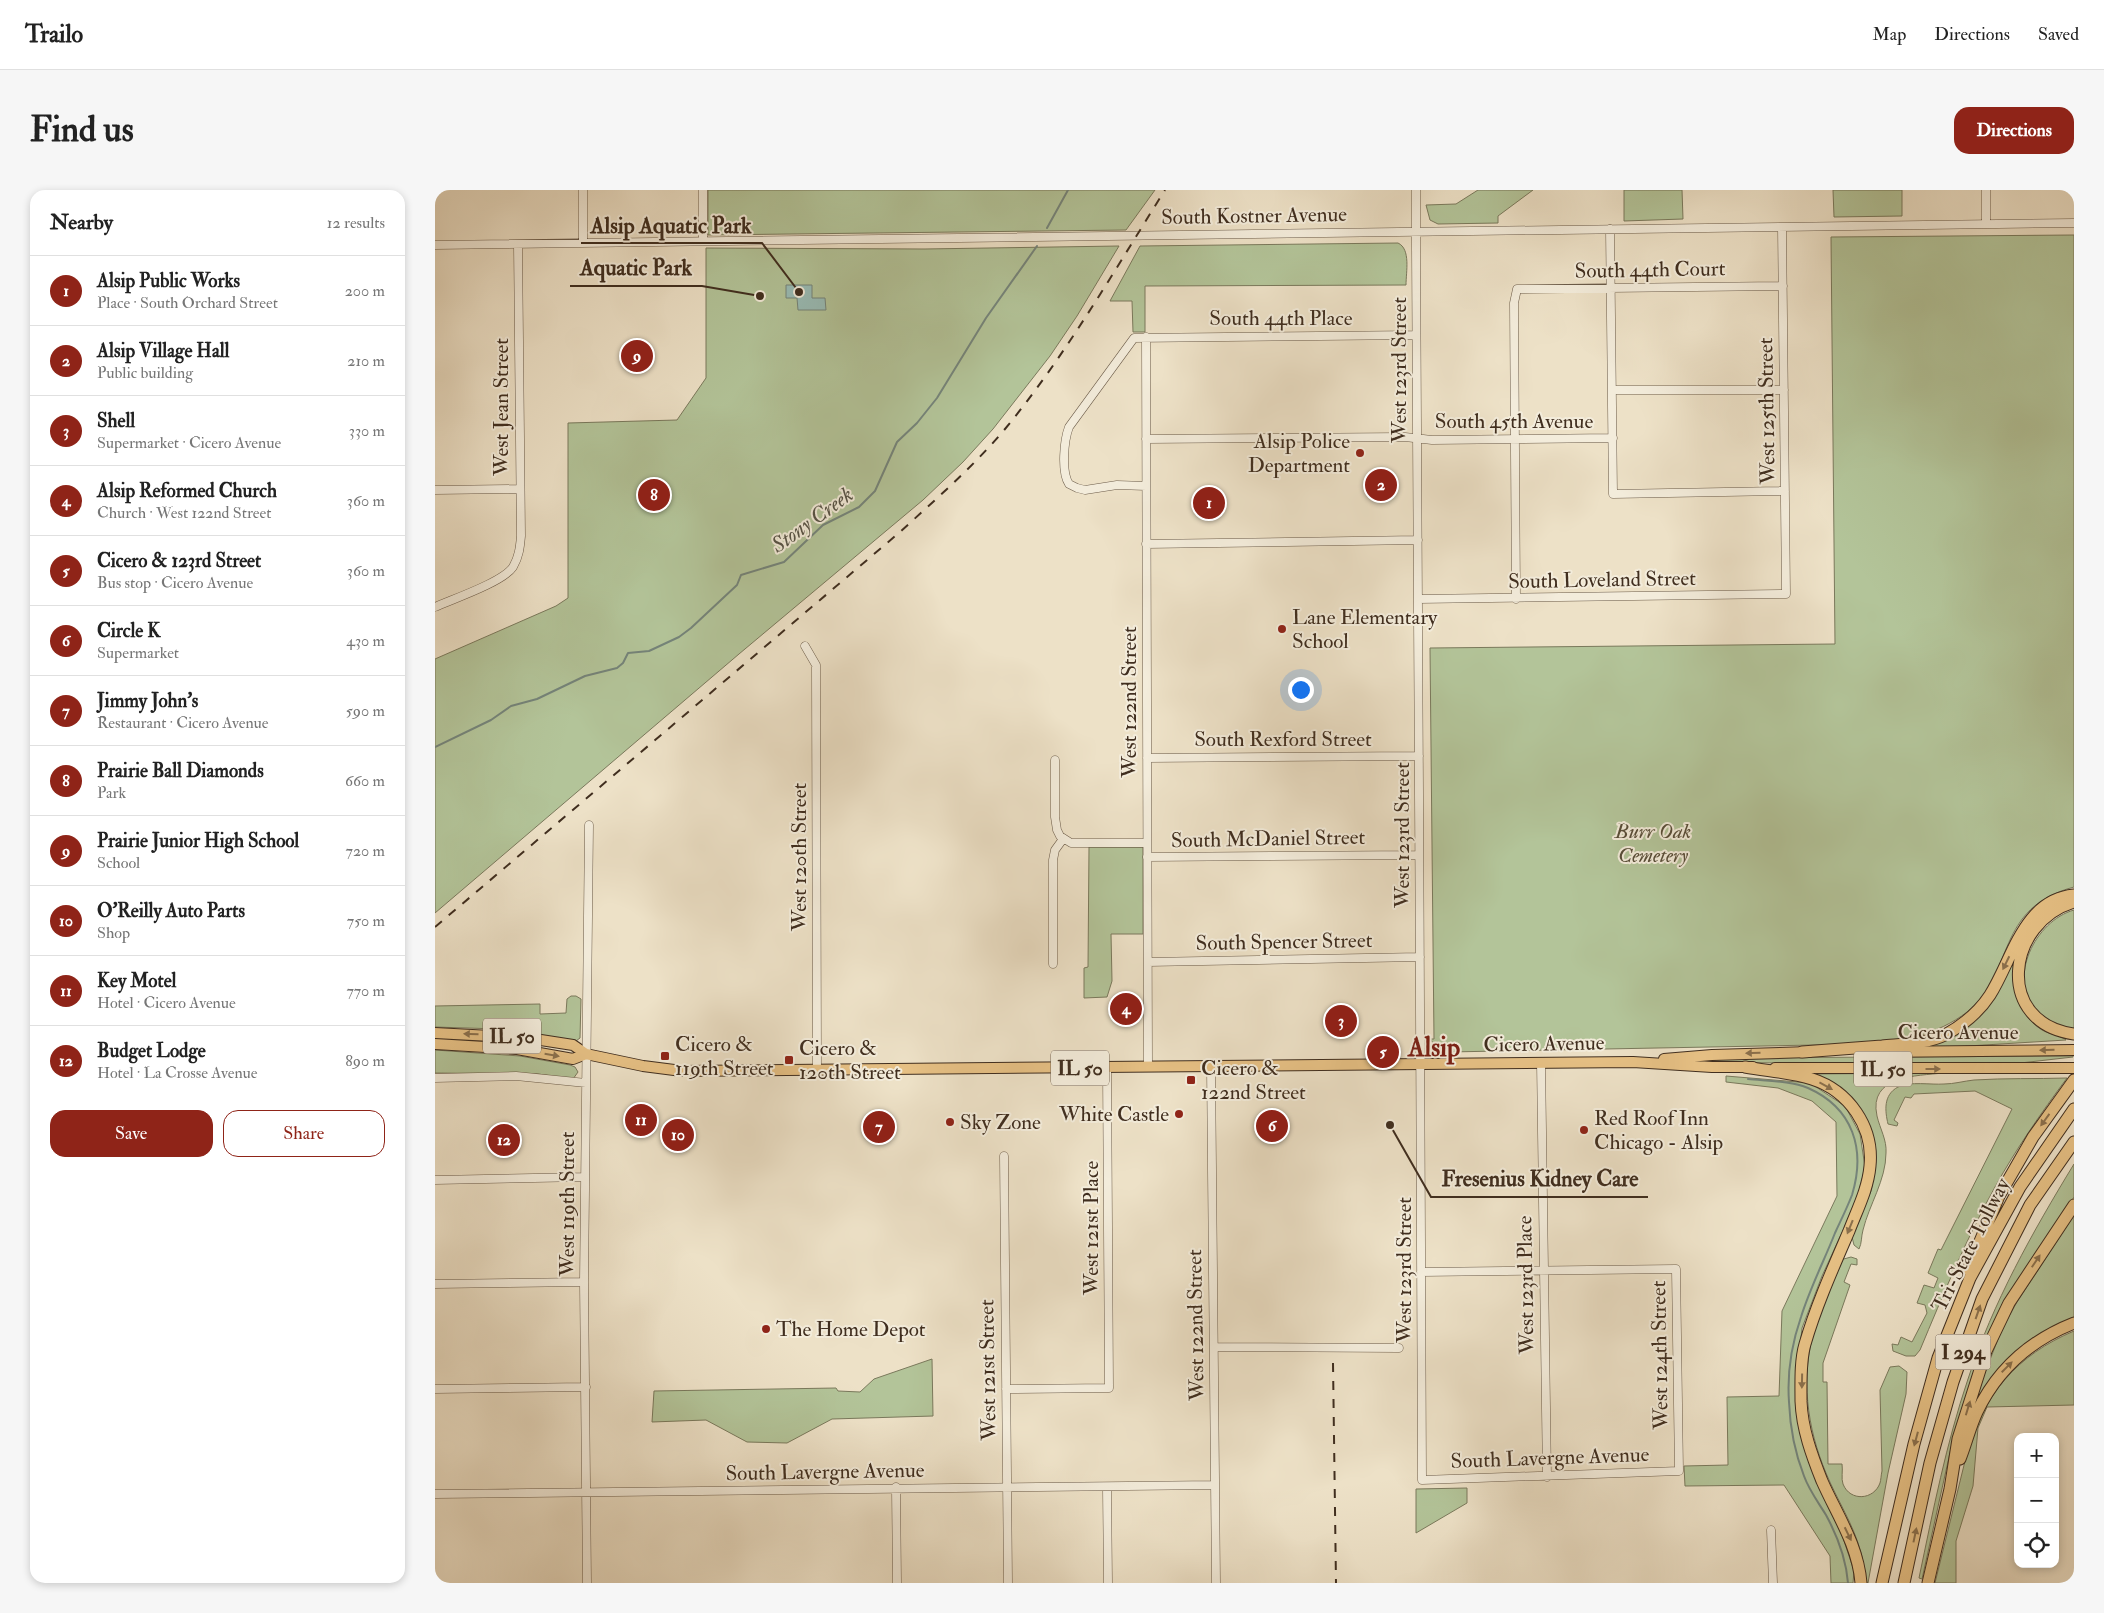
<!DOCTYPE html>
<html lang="en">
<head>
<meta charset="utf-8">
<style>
  body { margin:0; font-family:"IM FELL Double Pica",serif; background:#f6f6f6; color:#222 }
  .controls { position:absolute; right:15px; bottom:15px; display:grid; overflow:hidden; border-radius:10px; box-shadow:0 2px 8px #0003 }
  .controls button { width:45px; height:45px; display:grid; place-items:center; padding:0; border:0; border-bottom:1px solid #e0e0e0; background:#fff; color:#222; font:25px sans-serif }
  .you { position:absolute; left:865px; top:499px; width:18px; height:18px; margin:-12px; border:4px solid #fff; border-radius:50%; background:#1a73e8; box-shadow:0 0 0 8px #1a73e833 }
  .badge { display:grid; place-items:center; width:32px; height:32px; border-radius:50%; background:#8f2418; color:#fff; font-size:16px; font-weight:700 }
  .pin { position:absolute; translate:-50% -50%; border:2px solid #fff; box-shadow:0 1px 5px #0006 }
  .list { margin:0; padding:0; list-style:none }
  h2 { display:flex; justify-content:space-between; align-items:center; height:65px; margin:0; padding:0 20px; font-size:21px }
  h2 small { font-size:16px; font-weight:400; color:#767676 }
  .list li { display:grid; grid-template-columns:32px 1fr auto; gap:15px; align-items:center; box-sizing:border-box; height:70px; padding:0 20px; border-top:1px solid #e0e0e0 }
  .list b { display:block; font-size:19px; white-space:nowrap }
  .list p { margin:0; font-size:16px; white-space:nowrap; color:#767676 }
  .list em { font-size:16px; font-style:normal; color:#767676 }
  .actions { display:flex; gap:10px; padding:15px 20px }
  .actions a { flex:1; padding:11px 0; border:1px solid #8f2418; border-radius:15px; text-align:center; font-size:18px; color:#8f2418 }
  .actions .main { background:#8f2418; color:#fff }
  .icon { flex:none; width:28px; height:28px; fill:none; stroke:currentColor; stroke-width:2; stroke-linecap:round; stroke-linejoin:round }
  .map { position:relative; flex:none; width:1639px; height:1393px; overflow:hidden; border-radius:15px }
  header { display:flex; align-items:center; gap:30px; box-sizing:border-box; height:70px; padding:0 25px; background:#fff; border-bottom:1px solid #e0e0e0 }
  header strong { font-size:24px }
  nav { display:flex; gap:28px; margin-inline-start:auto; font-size:18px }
  .intro { display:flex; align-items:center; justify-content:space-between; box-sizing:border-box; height:120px; padding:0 30px }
  h1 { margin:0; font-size:35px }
  .button { padding:12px 22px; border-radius:15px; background:#8f2418; color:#fff; font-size:18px; font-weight:700 }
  main { display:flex; gap:30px; padding:0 30px }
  aside { flex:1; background:#fff; border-radius:15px; box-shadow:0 2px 8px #0003 }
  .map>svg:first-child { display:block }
  .green { fill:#b3c499; stroke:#7a795c }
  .water { fill:#99bdb7; stroke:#75847a }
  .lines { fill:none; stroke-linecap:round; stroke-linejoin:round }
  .stream { stroke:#75847a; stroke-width:2 }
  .minor-casing { stroke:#6b5b49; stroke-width:9 }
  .major-casing { stroke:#402e1f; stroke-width:12 }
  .highway-casing { stroke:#402e1f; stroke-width:13 }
  .minor { stroke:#f3ecdb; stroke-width:8 }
  .major { stroke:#e6c084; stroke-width:10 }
  .highway { stroke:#e6c084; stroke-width:11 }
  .rail { stroke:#402e1f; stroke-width:2; stroke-dasharray:9 9; stroke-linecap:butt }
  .oneway { fill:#8b704c }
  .poi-dot { fill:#8f2418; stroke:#f3ecdb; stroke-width:2 }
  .labels { text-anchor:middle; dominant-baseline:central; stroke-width:4; stroke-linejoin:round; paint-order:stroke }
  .shield { fill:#f3ecdb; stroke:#766757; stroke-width:1 }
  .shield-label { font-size:20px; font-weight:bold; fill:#402e1f }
  .street-label { font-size:21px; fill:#402e1f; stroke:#f3ecdb }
  .poi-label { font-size:21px; fill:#402e1f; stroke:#f3ecdb; text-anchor:start }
  .park-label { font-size:21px; font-style:italic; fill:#574c37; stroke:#f3ecdb }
  .water-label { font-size:22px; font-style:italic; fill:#565245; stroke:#f3ecdb }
  .district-label { font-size:26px; font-weight:bold; fill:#7a1f14; stroke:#f3ecdb }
  .leader { fill:none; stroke:#402e1f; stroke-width:2 }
  .callout-dot { fill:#402e1f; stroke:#f3ecdb; stroke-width:2 }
  .callout-label { font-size:22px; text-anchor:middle; font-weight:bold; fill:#402e1f; stroke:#f3ecdb; stroke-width:4; stroke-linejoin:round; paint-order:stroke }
</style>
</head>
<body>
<header>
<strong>Trailo</strong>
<nav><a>Map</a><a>Directions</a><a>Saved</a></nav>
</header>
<div class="intro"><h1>Find us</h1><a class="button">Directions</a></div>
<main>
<aside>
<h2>Nearby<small>12 results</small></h2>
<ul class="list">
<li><span class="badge">1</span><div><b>Alsip Public Works</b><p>Place · South Orchard Street</p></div><em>200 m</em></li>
<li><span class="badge">2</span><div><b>Alsip Village Hall</b><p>Public building</p></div><em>210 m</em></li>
<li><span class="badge">3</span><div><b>Shell</b><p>Supermarket · Cicero Avenue</p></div><em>330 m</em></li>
<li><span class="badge">4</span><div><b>Alsip Reformed Church</b><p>Church · West 122nd Street</p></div><em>360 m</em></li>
<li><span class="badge">5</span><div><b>Cicero &amp; 123rd Street</b><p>Bus stop · Cicero Avenue</p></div><em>360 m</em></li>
<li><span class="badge">6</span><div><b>Circle K</b><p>Supermarket</p></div><em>430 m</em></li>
<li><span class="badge">7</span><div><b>Jimmy John's</b><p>Restaurant · Cicero Avenue</p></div><em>590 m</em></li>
<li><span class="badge">8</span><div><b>Prairie Ball Diamonds</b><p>Park</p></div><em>660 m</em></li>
<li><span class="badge">9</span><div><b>Prairie Junior High School</b><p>School</p></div><em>720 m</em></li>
<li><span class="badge">10</span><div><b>O'Reilly Auto Parts</b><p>Shop</p></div><em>750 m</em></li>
<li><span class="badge">11</span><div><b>Key Motel</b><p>Hotel · Cicero Avenue</p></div><em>770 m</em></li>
<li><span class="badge">12</span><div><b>Budget Lodge</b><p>Hotel · La Crosse Avenue</p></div><em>890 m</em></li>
</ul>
<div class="actions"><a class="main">Save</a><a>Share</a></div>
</aside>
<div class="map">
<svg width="1639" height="1393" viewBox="0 0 1639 1393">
  <rect width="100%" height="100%" fill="#ede1c7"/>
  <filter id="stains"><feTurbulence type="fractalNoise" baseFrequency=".004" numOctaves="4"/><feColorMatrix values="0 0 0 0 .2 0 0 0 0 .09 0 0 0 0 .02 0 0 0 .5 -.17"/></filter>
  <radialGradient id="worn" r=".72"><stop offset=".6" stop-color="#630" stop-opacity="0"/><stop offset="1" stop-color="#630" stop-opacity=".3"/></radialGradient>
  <!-- green -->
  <path class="green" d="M273 0H720L691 40 273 45Z
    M1043 0H1098L1063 26V33L1003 34 995 30 991 15 1021 14Z
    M1189 0H1247L1248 29 1189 31Z
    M1398 0H1467V26L1399 27Z
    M1639 45V697C1559 718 1581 782 1532 822 1502 845 1468 851 1432 854L1013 862 1002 858 995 849H999L995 458 1400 454 1396 47Z
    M963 53C976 59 971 82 971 95L710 96V142H698L697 111H675L705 56Z
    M684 56 642 126 615 166 558 239 528 272 488 310 304 464 0 723V469L121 416 133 408V233L242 230 271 188V58L489 59Z
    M654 657H708V744H676L677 791 672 807 649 808V778L653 777Z
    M1639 720V839C1625 836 1611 833 1601 822 1572 788 1600 731 1639 720Z
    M1582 763C1576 791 1580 823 1607 840 1614 844 1627 846 1631 850L1484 859 1527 839Z
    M136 806H141L146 809 145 848 141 851 64 839 0 837V816L105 814V824L131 823 132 809Z
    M0 860 85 866 135 875 140 877 143 882 138 889 103 884 0 883Z
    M1638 866V867L1559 876 1275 872V868Z
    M1508 883C1482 886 1433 885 1442 926 1445 939 1452 950 1451 963 1451 990 1434 1015 1428 1040 1426 1047 1427 1053 1424 1059L1419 1055 1417 1047 1436 1001 1440 977 1430 928 1377 884Z
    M1291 886 1375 893 1410 916 1425 944 1430 977 1422 1010 1387 1086 1367 1138 1362 1186 1364 1238 1383 1293 1406 1342 1419 1381 1418 1393H1396L1395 1366 1349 1295 1250 1296 1249 1276 1293 1275 1292 1207 1344 1206 1347 1121 1402 1006 1401 932 1377 911 1343 898 1291 892Z
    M1632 888C1606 923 1581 959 1560 997 1531 1049 1508 1105 1485 1160L1480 1166H1471L1458 1161 1457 1154 1463 1155 1466 1147 1477 1152 1492 1123 1490 1115 1482 1113 1489 1095 1499 1098 1503 1088 1493 1083 1503 1059 1506 1060 1577 919 1540 901 1479 904 1476 908 1470 907 1459 930 1463 933 1462 936 1453 934C1450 921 1448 905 1463 897 1475 891 1496 895 1509 894 1519 894 1529 891 1539 890 1570 888 1601 889 1632 888Z
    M1639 974V1007L1613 1045 1539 1182 1518 1249 1487 1389 1484 1388C1498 1321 1511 1254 1533 1189 1558 1112 1597 1043 1639 974Z
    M1639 1025V1129L1622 1136 1543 1209 1540 1208 1567 1139 1582 1112Z
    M1416 1067 1422 1069V1075L1416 1074 1409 1092 1415 1095 1388 1173V1192H1392L1393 1274H1407C1408 1280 1406 1289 1408 1294 1415 1312 1439 1310 1445 1293 1446 1290 1446 1285 1447 1281L1445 1200 1455 1177 1464 1176 1472 1182 1471 1204 1453 1283 1433 1393H1429C1428 1383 1429 1372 1426 1363 1419 1335 1402 1310 1391 1283 1372 1238 1365 1186 1380 1138 1387 1115 1397 1093 1405 1070Z
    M1639 1141V1215L1552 1217 1543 1238 1538 1296 1521 1351V1393H1500L1532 1263C1549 1204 1582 1165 1639 1141Z
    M497 1169 498 1226 397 1229 352 1253 312 1252 271 1230 217 1232 219 1201 401 1198 403 1201 425 1202 439 1189Z
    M1032 1298V1313L981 1343V1299Z"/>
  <!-- water -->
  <path class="water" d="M351 95H377V108H390L391 120H363L362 108H351Z"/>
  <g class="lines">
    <!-- stream -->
    <path class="stream" d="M612 38 633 0
      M0 557 56 530 76 516 102 509 150 486 182 478 188 473 193 463 214 461 244 447 256 438 302 395 306 385 349 372 388 335 424 317 440 301 462 252 482 233 502 208 551 128 602 56
      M1313 889C1332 891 1356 891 1373 898 1418 918 1431 959 1417 1005 1412 1018 1406 1030 1400 1043 1389 1071 1375 1098 1366 1127 1357 1153 1352 1184 1354 1212 1355 1237 1360 1263 1369 1286 1374 1300 1383 1312 1391 1325 1403 1347 1411 1368 1413 1393"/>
    <defs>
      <path id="minor" d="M148 0V52
        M981 0V55C984 467 985 878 987 1290L1244 1281 1241 1079 986 1082
        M1551 34V0
        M1175 39 1178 304 1350 301
        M268 51V0
        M0 55 1639 33
        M711 147 713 877
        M1177 200H1349
        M711 249 970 247 997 250 1178 248
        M711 296 682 295 650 300 642 298 634 294C626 282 629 250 634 237L699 148 981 145
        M0 300 85 299
        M711 354 983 350
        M983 409 1351 404 1347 37
        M1081 409 1079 113 1082 99 1348 96
        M0 417C18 409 68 392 78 377 84 367 85 357 86 346L83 54
        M370 456 381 475 382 880
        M712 568 984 566
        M620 570V627L622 640 625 646 636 653H712
        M712 667 984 665
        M713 772 985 767
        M618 774V670L620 660 628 649
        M1106 872 1112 1287
        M776 876 781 1393
        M0 888 81 886 151 893
        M569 966 573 1393
        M0 990 150 987
        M0 1094 149 1092
        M779 1157 964 1158
        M0 1199 151 1197
        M571 1199 674 1198 672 877
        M461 1297 462 1393
        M672 1297 673 1393
        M0 1304 780 1295
        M1336 1340 1338 1393
        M152 1393 149 1092 154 635"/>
      <path id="major" d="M0 843 93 848 138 855 151 864 208 876 247 881 1198 872 1277 877H1318
        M0 854 82 859 138 869 151 864
        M1436 862 1639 860
        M1229 869 1277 865 1374 862
        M1340 878H1639"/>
      <path id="highway" d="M1639 712C1571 732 1559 833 1639 844
        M1367 862C1394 860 1420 858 1447 856 1467 854 1491 854 1510 845 1528 835 1544 822 1555 805 1578 769 1588 710 1639 705
        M1310 877C1331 881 1356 882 1377 889 1414 901 1439 937 1435 976 1433 999 1422 1020 1414 1041 1398 1078 1381 1116 1370 1154 1365 1171 1366 1193 1366 1211 1367 1239 1377 1266 1387 1291 1402 1325 1423 1355 1426 1393
        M1533 1080 1564 1006 1598 947 1639 890
        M1525 1269C1531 1254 1535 1237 1542 1222 1562 1180 1596 1150 1639 1133
        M1447 1393 1479 1254 1503 1168 1535 1088 1585 997 1639 919
        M1469 1393 1495 1273 1518 1192 1547 1109 1595 1015 1639 952
        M1493 1393 1515 1299 1523 1249 1551 1161 1574 1113 1639 1015"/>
    </defs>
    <!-- minor casing -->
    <use href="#minor" class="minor-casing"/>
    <!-- major casing -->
    <use href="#major" class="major-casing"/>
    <!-- highway casing -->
    <use href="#highway" class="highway-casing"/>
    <!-- minor -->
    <use href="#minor" class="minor"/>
    <!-- major -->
    <use href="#major" class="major"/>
    <!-- highway -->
    <use href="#highway" class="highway"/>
    <!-- rail -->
    <path class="rail" d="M0 737 465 342C501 309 538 277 570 239 631 165 679 81 730 0
      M898 1173 901 1393"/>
  </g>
  <!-- one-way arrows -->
  <defs><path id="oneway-solid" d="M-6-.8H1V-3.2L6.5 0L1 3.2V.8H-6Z" transform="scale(1.25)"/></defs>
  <g class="oneway">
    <use href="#oneway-solid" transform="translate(1571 773) rotate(116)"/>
    <use href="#oneway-solid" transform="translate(36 844) rotate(-178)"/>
    <use href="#oneway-solid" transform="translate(1612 860) rotate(179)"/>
    <use href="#oneway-solid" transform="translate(1318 863) rotate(178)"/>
    <use href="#oneway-solid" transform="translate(117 865) rotate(10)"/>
    <use href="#oneway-solid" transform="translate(1498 879)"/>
    <use href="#oneway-solid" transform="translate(1391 896) rotate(29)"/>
    <use href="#oneway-solid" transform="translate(1610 930) rotate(126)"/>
    <use href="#oneway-solid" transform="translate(1415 1037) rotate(112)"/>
    <use href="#oneway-solid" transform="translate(1601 1071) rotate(-56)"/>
    <use href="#oneway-solid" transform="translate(1543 1122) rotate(-71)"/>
    <use href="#oneway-solid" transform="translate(1572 1177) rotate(-45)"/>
    <use href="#oneway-solid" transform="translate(1367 1191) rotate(91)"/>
    <use href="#oneway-solid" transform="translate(1533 1218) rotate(-73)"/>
    <use href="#oneway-solid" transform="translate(1481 1249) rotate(105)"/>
    <use href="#oneway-solid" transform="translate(1413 1344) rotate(64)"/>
    <use href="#oneway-solid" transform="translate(1480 1345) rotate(-78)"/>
  </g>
  <!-- markers -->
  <g class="poi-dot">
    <circle cx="925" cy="263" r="5"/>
    <circle cx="847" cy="439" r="5"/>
    <rect x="225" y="861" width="10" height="10" rx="2.5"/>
    <rect x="349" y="865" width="10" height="10" rx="2.5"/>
    <rect x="751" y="885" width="10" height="10" rx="2.5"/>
    <circle cx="744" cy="924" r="5"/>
    <circle cx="515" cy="932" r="5"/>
    <circle cx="1149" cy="940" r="5"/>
    <circle cx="331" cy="1139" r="5"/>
  </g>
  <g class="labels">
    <!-- shield labels -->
    <g class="shield">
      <rect x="48" y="828.5" width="58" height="35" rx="4"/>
      <rect x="616" y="860.5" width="58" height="35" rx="4"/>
      <rect x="1419" y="861.5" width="58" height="35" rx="4"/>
      <rect x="1500.5" y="1144.5" width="55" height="35" rx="4"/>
    </g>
    <g class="shield-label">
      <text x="77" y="846">IL 50</text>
      <text x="645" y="878">IL 50</text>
      <text x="1448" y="879">IL 50</text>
      <text x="1528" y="1162">I 294</text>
    </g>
    <!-- street labels -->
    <g class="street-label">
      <text transform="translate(819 26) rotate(-1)">South Kostner Avenue</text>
      <text transform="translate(1215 80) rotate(-1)">South 44th Court</text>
      <text x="846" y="128">South 44th Place</text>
      <text transform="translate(964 180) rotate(-90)">West 123rd Street</text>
      <text transform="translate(66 217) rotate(-90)">West Jean Street</text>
      <text transform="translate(1332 221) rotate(-91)">West 125th Street</text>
      <text x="1079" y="231">South 45th Avenue</text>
      <text transform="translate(1167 390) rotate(-1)">South Loveland Street</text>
      <text transform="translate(694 512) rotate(-90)">West 122nd Street</text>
      <text x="848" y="549">South Rexford Street</text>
      <text transform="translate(967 645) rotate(-90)">West 123rd Street</text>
      <text transform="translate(833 649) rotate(-1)">South McDaniel Street</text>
      <text transform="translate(364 667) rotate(-90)">West 120th Street</text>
      <text transform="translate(849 752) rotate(-1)">South Spencer Street</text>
      <text x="1523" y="842">Cicero Avenue</text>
      <text transform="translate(1109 854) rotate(-1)">Cicero Avenue</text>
      <text transform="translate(132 1014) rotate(-90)">West 119th Street</text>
      <text transform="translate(656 1038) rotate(-90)">West 121st Place</text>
      <text transform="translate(1536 1055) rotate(-63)">Tri-State Tollway</text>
      <text transform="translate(969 1080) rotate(-90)">West 123rd Street</text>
      <text transform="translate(1091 1095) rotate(-91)">West 123rd Place</text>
      <text transform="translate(761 1135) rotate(-91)">West 122nd Street</text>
      <text transform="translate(1225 1165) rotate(-91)">West 124th Street</text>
      <text transform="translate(553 1180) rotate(-91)">West 121st Street</text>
      <text transform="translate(1115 1268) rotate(-2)">South Lavergne Avenue</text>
      <text transform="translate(390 1282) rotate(-1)">South Lavergne Avenue</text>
    </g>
    <!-- poi labels -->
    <g class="poi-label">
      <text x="915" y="251" text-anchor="end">Alsip Police<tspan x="915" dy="24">Department</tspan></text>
      <text x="857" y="427">Lane Elementary<tspan x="857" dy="24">School</tspan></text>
      <text x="240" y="854">Cicero &amp;<tspan x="240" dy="24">119th Street</tspan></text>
      <text x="364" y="858">Cicero &amp;<tspan x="364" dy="24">120th Street</tspan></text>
      <text x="766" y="878">Cicero &amp;<tspan x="766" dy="24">122nd Street</tspan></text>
      <text x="734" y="924" text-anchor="end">White Castle</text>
      <text x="1159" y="928">Red Roof Inn<tspan x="1159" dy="24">Chicago - Alsip</tspan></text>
      <text x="525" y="932">Sky Zone</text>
      <text x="341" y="1139">The Home Depot</text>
    </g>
    <!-- park labels -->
    <g class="park-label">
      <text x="1218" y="641">Burr Oak<tspan x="1218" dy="24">Cemetery</tspan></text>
    </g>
    <!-- water labels -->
    <g class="water-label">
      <text transform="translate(377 330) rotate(-36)">Stony Creek</text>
    </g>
    <!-- district labels -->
    <g class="district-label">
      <text x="999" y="858">Alsip</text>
    </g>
  </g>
  <!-- callouts -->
  <path class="leader" d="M364 102L327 53H146M325 106L267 96H135M955 935L996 1007H1213"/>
  <g class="callout-dot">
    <circle cx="364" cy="102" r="5"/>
    <circle cx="325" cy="106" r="5"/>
    <circle cx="955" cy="935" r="5"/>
  </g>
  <g class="callout-label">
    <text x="236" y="43">Alsip Aquatic Park</text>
    <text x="201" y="85">Aquatic Park</text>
    <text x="1105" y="996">Fresenius Kidney Care</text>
  </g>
  <rect width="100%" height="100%" filter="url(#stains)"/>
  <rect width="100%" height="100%" fill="url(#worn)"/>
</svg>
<div class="controls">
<button>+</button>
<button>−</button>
<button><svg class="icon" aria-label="locate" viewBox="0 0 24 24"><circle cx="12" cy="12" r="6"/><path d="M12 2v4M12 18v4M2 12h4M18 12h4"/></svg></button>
</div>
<div class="you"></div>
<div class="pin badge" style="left:774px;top:313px">1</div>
<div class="pin badge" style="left:946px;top:295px">2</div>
<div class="pin badge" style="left:906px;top:831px">3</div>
<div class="pin badge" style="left:691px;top:819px">4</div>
<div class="pin badge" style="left:948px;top:862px">5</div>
<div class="pin badge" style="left:837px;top:936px">6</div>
<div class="pin badge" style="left:444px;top:937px">7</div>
<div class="pin badge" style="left:219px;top:305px">8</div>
<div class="pin badge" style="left:202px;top:166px">9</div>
<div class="pin badge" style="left:243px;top:945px">10</div>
<div class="pin badge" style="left:206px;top:930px">11</div>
<div class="pin badge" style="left:69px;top:950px">12</div>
</div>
</main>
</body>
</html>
